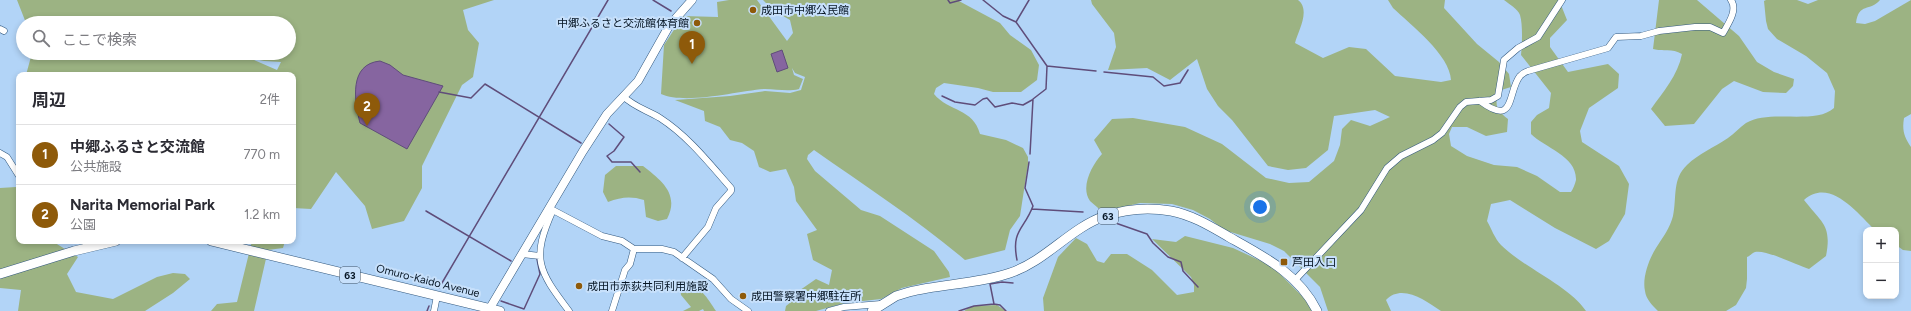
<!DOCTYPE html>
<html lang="ja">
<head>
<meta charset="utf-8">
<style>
  body { margin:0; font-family:Figtree,"Noto Sans JP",sans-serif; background:#f7f7f7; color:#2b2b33 }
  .controls { position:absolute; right:12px; bottom:12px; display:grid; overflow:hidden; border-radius:8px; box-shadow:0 2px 6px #0003 }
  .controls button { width:36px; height:36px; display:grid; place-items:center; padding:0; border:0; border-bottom:1px solid #e1e1e2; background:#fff; color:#2b2b33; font:20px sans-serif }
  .you { position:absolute; left:1260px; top:207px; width:14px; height:14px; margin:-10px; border:3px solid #fff; border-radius:50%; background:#1a73e8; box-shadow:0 0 0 6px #1a73e833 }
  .badge { display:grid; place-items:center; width:26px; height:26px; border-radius:50%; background:#8e5a0a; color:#fff; font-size:13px; font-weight:700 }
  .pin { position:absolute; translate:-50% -33px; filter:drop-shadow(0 1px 2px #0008) }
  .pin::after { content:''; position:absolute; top:21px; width:14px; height:12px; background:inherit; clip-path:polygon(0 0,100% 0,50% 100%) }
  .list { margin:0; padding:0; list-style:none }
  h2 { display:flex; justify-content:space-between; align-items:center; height:52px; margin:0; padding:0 16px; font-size:17px }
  h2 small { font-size:13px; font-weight:400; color:#7c7c81 }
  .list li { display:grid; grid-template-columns:26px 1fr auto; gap:12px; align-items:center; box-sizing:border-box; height:60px; padding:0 16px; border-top:1px solid #e1e1e2 }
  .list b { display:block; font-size:15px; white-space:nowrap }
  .list p { margin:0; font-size:13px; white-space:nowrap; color:#7c7c81 }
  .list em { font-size:13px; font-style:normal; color:#7c7c81 }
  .icon { flex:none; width:22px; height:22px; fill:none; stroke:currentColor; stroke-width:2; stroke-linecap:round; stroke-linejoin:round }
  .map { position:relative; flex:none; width:1911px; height:311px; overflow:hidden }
  .search { position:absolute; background:#fff; box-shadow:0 2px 6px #0003; left:16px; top:16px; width:280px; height:44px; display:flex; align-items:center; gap:10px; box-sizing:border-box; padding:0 14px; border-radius:22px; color:#7c7c81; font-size:15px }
  .panel { position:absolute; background:#fff; box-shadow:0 2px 6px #0003; left:16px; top:72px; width:280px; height:172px; border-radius:8px }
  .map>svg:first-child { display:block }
  .green { fill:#9cb383; fill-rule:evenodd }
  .water { fill:#8665a0; stroke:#5f4d7a }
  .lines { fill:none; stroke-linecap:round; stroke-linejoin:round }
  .stream { stroke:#5f4d7a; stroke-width:1.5 }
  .street-casing { stroke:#32587e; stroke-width:7 }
  .secondary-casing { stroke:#32587e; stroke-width:9 }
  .primary-casing { stroke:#32587e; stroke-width:10 }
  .street { stroke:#fff; stroke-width:6 }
  .secondary { stroke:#fff; stroke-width:8 }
  .primary { stroke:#fff; stroke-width:9 }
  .poi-dot { fill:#8e5a0a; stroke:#c7e0fb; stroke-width:1.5 }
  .labels { text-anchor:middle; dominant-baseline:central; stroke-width:4; stroke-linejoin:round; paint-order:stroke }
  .shield { fill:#c7e0fb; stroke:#3f5164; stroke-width:1 }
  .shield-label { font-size:10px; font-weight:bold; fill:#051423 }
  .poi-label { font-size:11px; fill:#051423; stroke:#c7e0fb; text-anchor:start }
  .street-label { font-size:11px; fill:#051423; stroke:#c7e0fb }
</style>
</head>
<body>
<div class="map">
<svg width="1911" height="311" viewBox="0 0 1911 311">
  <rect width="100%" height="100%" fill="#b2d4f7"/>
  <!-- green -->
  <path class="green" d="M17 0H494L463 10 468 30 479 43 473 77 462 85 422 166V188L404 221 372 229 365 206 336 172 311 209 293 208V75H26L32 53H289V23H26ZM255 59 264 61 281 62 277 70 254 60Z
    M729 0H757L787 41 793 33 790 20 773 10 763 0H957L1000 23 1010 35 1031 50 1039 65 1037 80 1021 92H993L978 88 944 83 936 88 934 94C949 112 973 108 980 134L1006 140 1023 148 1028 157V164L1020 216 1010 230 1005 250 965 260C918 220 865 186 814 150L808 155 807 159 815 171 861 210 880 216 934 251 949 272 950 277 902 288 881 299 845 303 816 311H785L786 306 791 302 790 297 816 279 829 285 832 270 813 260 807 234 817 230 796 201 794 187 786 169 770 172 759 167 754 151 742 143 730 140 720 127 705 121 704 111 675 100 730 96 765 91 790 93 801 90 805 77 795 73 792 68 794 75 803 79 799 89C787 92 777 89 765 89 738 91 686 105 661 94L664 45 683 16 718 17 717 2Z
    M1091 0H1298C1311 10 1298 31 1295 43L1323 58 1349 47 1366 49 1395 76 1441 82 1451 80C1450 55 1411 25 1393 8L1388 0H1445L1444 8 1477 44 1499 62 1509 74 1511 87 1498 91C1495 107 1496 109 1508 119L1507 132 1486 136 1467 127H1452L1449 134 1451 146 1467 156 1494 165 1517 167 1537 176 1560 192H1571C1573 189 1575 184 1576 180 1577 156 1545 148 1531 134V122L1537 115 1549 108 1551 93 1521 55C1522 45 1523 25 1520 15 1518 9 1509 4 1504 0H1559L1567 20 1550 38V47L1568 72 1608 64 1619 74 1618 88 1589 108 1580 131 1582 142 1619 166 1629 184 1625 214 1609 241 1596 249 1555 228 1510 200 1491 204 1487 221C1491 228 1495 239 1501 245 1524 268 1568 285 1586 311H1441C1426 301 1402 283 1386 300L1391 311H1328L1320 287 1284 251 1270 244 1224 230 1210 219 1193 210 1172 204 1140 203 1102 212C1099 208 1094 205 1090 201 1080 187 1092 165 1102 154L1094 140 1112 119 1133 118 1185 127 1222 144 1266 178 1289 183 1309 182 1334 161 1340 145 1342 129 1351 120 1370 126 1390 117 1375 110 1334 116 1328 150 1306 168 1288 170 1268 166 1232 120 1218 106 1207 89 1197 59 1170 80 1147 68 1108 70 1116 47 1114 33 1092 4Z
    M1659 0H1697L1739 36 1757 62 1774 72 1794 79 1793 86 1786 93 1763 92 1734 81 1722 89 1694 124 1665 126 1651 109C1663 92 1678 75 1682 54 1672 48 1663 52 1653 49Z
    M1766 0H1797L1808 4 1818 0H1880C1870 12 1859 2 1856 23L1865 24 1875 21 1911 0V114L1904 118C1902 130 1904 137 1911 147V251L1903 250 1896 245V230H1875C1857 213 1830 177 1804 200 1822 223 1832 225 1826 256L1809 269C1797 265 1765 249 1755 252 1752 253 1750 256 1747 257V279L1746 288 1736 305 1726 311H1658C1652 305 1646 299 1645 291 1642 278 1649 259 1656 248 1663 237 1670 228 1673 216 1677 197 1672 179 1687 165 1698 154 1715 147 1728 138 1734 134 1740 127 1746 123 1770 109 1816 125 1834 108L1835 91 1827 73 1806 56 1777 39 1768 29 1766 21 1764 1Z
    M616 166H643C661 180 680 194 667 219L658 221 646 217 644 200C631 196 621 197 608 202L603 192 605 175Z
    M16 187 19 190V241H52L78 257 67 274 76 292 113 299 157 277 173 273 185 274 190 279 173 293 145 311H18L21 290 0 288V188Z
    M1185 236 1233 248 1272 266 1306 300 1312 311H1044L1043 298 1058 257 1076 238 1087 244 1097 261 1104 263 1111 254H1127L1152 270 1177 295 1194 292V285L1191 277 1152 239 1176 242Z
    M252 241H285L283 248 268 250 254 311H211L217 304 237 302Z
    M683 283C699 283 708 299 716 311H704L703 309 699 311H683L691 307 681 295 680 287Z
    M997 305 1006 311H964L972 306Z"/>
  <!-- water -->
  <path class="water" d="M782 50 788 68 777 72 771 54Z
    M380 61 390 65 403 75 443 86 407 149 360 123C354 100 349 64 380 61Z"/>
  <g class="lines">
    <!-- stream -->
    <path class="stream" d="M653 0 671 11
      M948 0 950 3 961 0
      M983 0 1003 16 1016 22
      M1029 0 1016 22 1047 66 1046 89 1033 99 1030 154
      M1047 66 1096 71
      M1104 72 1153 77 1164 86 1180 83 1188 70
      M439 92 471 98 485 84 581 143
      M942 96 955 102 975 105 983 99 987 98 995 107 1012 103 1023 105 1032 100
      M609 124 624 137 614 151 607 156 612 162H631L640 172
      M1032 209 1083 212
      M426 211 511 261
      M1107 220 1147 234 1153 243 1168 257 1181 262 1183 271 1198 287
      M1017 260C1011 230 1024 230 1033 206L1025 188 1029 162
      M439 288 608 0
      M501 301 524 309 540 274 537 259
      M427 311 429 306
      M959 311 974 306 994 304
      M1006 311 1000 305 994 304 990 284 1002 282 1013 283"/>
    <defs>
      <path id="street" d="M0 29 4 31
        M623 96C634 107 647 110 660 118 688 136 709 163 731 188V191L716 208 708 227 682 258
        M1480 101C1516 128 1507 92 1520 76 1522 74 1525 72 1528 71L1608 48 1616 37 1641 36 1659 31 1695 27H1710L1723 33C1728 24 1738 10 1731 0
        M0 153 7 157 19 176
        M549 208 602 236 622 241 634 249H662L674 252 713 279 731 299 748 311
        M553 210C531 259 538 270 569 311
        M522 254 540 256
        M1295 280 1361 210 1387 168 1401 156 1433 140 1442 133 1460 107 1466 102 1491 100 1498 96 1504 60 1518 48 1538 37 1562 0
        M434 311 437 296
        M612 311 625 270 630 264 634 249
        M829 311 844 307 881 304"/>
      <path id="secondary" d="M490 308 583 151 607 114 638 81 669 26 692 0"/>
      <path id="primary" d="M211 241 500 311
        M0 274 74 251 116 241
        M872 311 896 296 909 292C941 284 978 284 1010 273 1046 261 1070 228 1105 216 1126 209 1149 207 1171 211 1192 215 1210 226 1229 237 1263 256 1299 274 1317 311"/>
    </defs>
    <!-- street casing -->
    <use href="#street" class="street-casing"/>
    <!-- secondary casing -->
    <use href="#secondary" class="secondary-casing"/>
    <!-- primary casing -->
    <use href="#primary" class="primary-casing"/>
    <!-- street -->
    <use href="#street" class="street"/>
    <!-- secondary -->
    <use href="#secondary" class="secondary"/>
    <!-- primary -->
    <use href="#primary" class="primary"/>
  </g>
  <!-- markers -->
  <g class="poi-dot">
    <circle cx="753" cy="10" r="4"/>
    <circle cx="697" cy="23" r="4"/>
    <rect x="1280" y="258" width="8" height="8" rx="2"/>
    <circle cx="579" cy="286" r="4"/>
    <circle cx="743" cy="296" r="4"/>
  </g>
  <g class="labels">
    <!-- shield labels -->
    <g class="shield">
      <rect x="1098" y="208" width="20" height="16" rx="3"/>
      <rect x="340" y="267" width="20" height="16" rx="3"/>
    </g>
    <g class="shield-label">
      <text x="1108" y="216">63</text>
      <text x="350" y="275">63</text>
    </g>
    <!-- poi labels -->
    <g class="poi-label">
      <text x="761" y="10">成田市中郷公民館</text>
      <text x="689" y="23" text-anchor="end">中郷ふるさと交流館体育館</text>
      <text x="1292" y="262">芦田入口</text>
      <text x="587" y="286">成田市赤荻共同利用施設</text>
      <text x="751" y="296">成田警察署中郷駐在所</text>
    </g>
    <!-- street labels -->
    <g class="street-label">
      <text transform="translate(428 281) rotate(14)">Omuro-Kaido Avenue</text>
    </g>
  </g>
</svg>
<div class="controls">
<button>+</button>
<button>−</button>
</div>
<div class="you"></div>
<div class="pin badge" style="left:692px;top:64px">1</div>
<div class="pin badge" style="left:367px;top:126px">2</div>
<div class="search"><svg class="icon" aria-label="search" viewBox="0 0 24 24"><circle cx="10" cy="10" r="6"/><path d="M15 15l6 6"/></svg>ここで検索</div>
<section class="panel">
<h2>周辺<small>2件</small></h2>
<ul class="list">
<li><span class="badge">1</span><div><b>中郷ふるさと交流館</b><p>公共施設</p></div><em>770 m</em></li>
<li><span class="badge">2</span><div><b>Narita Memorial Park</b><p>公園</p></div><em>1.2 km</em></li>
</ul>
</section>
</div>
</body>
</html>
